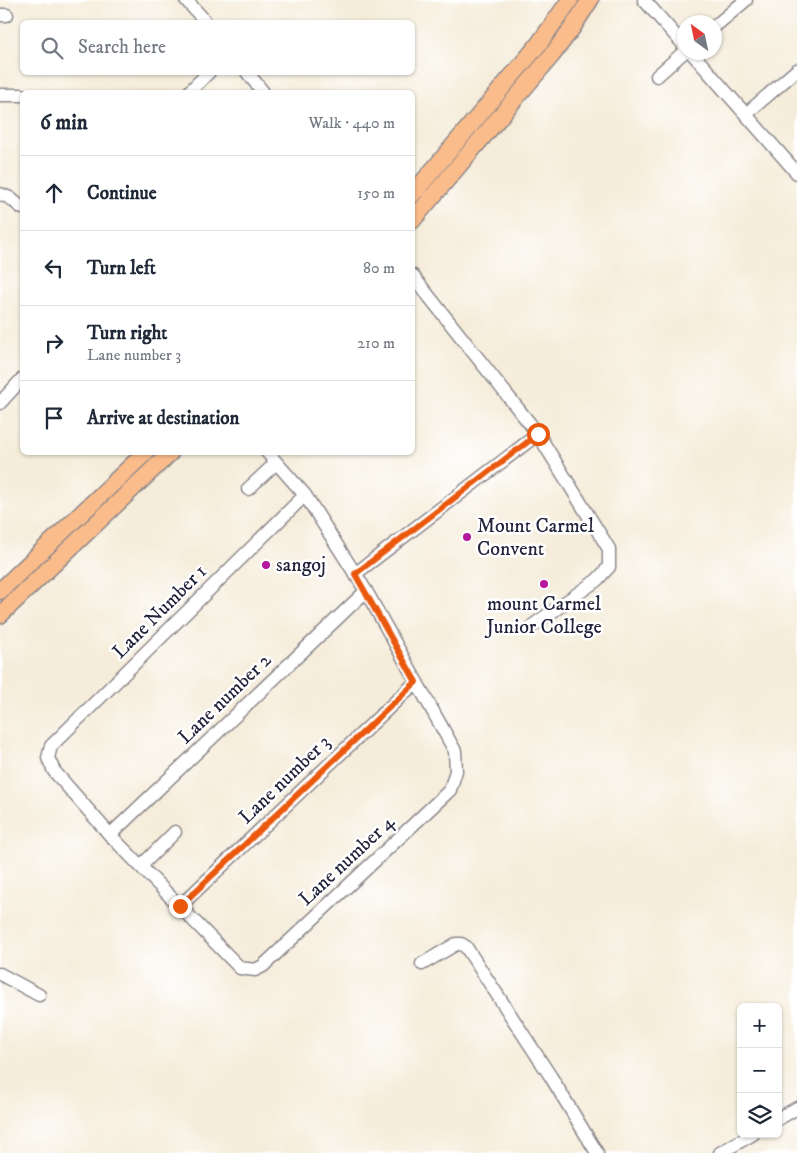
<!DOCTYPE html>
<html lang="en">
<head>
<meta charset="utf-8">
<style>
  body { margin:0; font-family:"IM FELL DW Pica",serif; background:#f6f6f7; color:#1f2937 }
  .controls { position:absolute; right:15px; bottom:15px; display:grid; overflow:hidden; border-radius:8px; box-shadow:0 1px 4px #0004 }
  .controls button { width:45px; height:45px; display:grid; place-items:center; padding:0; border:0; border-bottom:1px solid #e0e1e3; background:#fff; color:#1f2937; font:25px sans-serif }
  .compass { position:absolute; left:677px; top:15px; width:45px; height:45px; border-radius:50%; background:#fff; box-shadow:0 1px 4px #0004; rotate:327deg }
  .stop { position:absolute; width:15px; height:15px; margin:-11px; border:4px solid #ea580c; border-radius:50%; background:#fff }
  .stop.end { background:#ea580c; border-color:#fff; box-shadow:0 1px 5px #0008 }
  .list { margin:0; padding:0; list-style:none }
  h2 { display:flex; justify-content:space-between; align-items:center; height:65px; margin:0; padding:0 20px; font-size:21px }
  h2 small { font-size:16px; font-weight:400; color:#747a83 }
  .list li { display:grid; grid-template-columns:32px 1fr auto; gap:15px; align-items:center; box-sizing:border-box; height:75px; padding:0 20px; border-top:1px solid #e0e1e3 }
  .list b { display:block; font-size:19px; white-space:nowrap }
  .list p { margin:0; font-size:16px; white-space:nowrap; color:#747a83 }
  .list em { font-size:16px; font-style:normal; color:#747a83 }
  .icon { flex:none; width:28px; height:28px; fill:none; stroke:currentColor; stroke-width:2; stroke-linecap:round; stroke-linejoin:round }
  .map { position:relative; flex:none; width:797px; height:1153px; overflow:hidden }
  .search { position:absolute; background:#fff; box-shadow:0 1px 4px #0004; left:20px; top:20px; width:395px; height:55px; display:flex; align-items:center; gap:12px; box-sizing:border-box; padding:0 18px; border-radius:8px; color:#747a83; font-size:19px }
  .panel { position:absolute; background:#fff; box-shadow:0 1px 4px #0004; left:20px; top:90px; width:395px; height:365px; border-radius:8px }
  .map>svg:first-child { display:block }
  .lines { fill:none; stroke-linecap:round; stroke-linejoin:round }
  .minor-casing { stroke:#8c878a; stroke-width:15 }
  .major-casing { stroke:#8c878a; stroke-width:19 }
  .minor { stroke:#fff; stroke-width:12 }
  .major { stroke:#fabc8b; stroke-width:16 }
  .route { stroke:#ea580c; stroke-width:6 }
  .poi-dot { fill:#b5179e; stroke:#fff; stroke-width:2 }
  .labels { text-anchor:middle; dominant-baseline:central; stroke-width:5; stroke-linejoin:round; paint-order:stroke }
  .poi-label { font-size:20px; fill:#22223b; stroke:#fff; text-anchor:start }
  .street-label { font-size:20px; fill:#22223b; stroke:#fff }
</style>
</head>
<body>
<div class="map">
<svg width="797" height="1153" viewBox="0 0 797 1153">
  <rect width="100%" height="100%" fill="#fff"/>
  <filter id="ink" filterUnits="userSpaceOnUse"><feTurbulence type="fractalNoise" baseFrequency=".02" numOctaves="2"/><feDisplacementMap in="SourceGraphic" scale="10" xChannelSelector="R" yChannelSelector="G"/><feConvolveMatrix kernelMatrix="1 2 1 2 8 2 1 2 1" color-interpolation-filters="sRGB"/></filter>
  <filter id="wash" filterUnits="userSpaceOnUse"><feTurbulence type="fractalNoise" baseFrequency=".0096" numOctaves="4" result="noise"/><feDisplacementMap in="SourceGraphic" scale="20" xChannelSelector="R" yChannelSelector="G"/><feGaussianBlur stdDeviation="1.12" result="paint"/><feColorMatrix in="noise" values="0 0 0 0 0 0 0 0 0 0 0 0 0 0 0 0 0 1.4 0 .05"/><feComposite in="paint" operator="in"/></filter>
  <g filter="url(#wash)">
    <rect width="100%" height="100%" fill="#f5ecd9"/>
  </g>
  <g filter="url(#ink)">
    <g class="lines">
      <defs>
        <path id="minor" d="M186 0 206 22
          M644 0 684 45
          M0 15H7
          M714 27 746 0
          M691 52 797 173
          M247 72 263 92
          M657 76 684 52
          M189 92 209 72
          M0 95H22
          M746 114 797 70
          M0 194 10 198 22 208
          M412 275 538 434 609 549V567L597 580 532 626
          M0 403 22 379
          M267 452 305 495 366 591 455 751 456 771 450 790 263 966 255 970 240 968 110 835 54 771 48 758 51 746 305 495
          M248 489 276 463
          M355 574 538 434
          M110 835 366 591
          M141 866 175 832
          M180 906 416 682
          M422 964 456 944H461L466 947 551 1077 597 1153
          M0 974 39 995
          M778 1119 797 1108
          M720 1153 753 1134"/>
        <path id="major" d="M412 195 538 45 570 0
          M412 221 552 55 572 28 590 0
          M0 591 146 452
          M0 615 171 452"/>
      </defs>
      <!-- minor casing -->
      <use href="#minor" class="minor-casing"/>
      <!-- major casing -->
      <use href="#major" class="major-casing"/>
      <!-- minor -->
      <use href="#minor" class="minor"/>
      <!-- major -->
      <use href="#major" class="major"/>
    </g>
  </g>
  <g class="lines" filter="url(#ink)">
    <!-- route -->
    <path class="route" d="M180 906 416 682 355 574 538 434"/>
  </g>
  <!-- markers -->
  <g class="poi-dot">
    <circle cx="467" cy="537" r="5"/>
    <circle cx="266" cy="565" r="5"/>
    <circle cx="544" cy="584" r="5"/>
  </g>
  <g class="labels">
    <!-- poi labels -->
    <g class="poi-label">
      <text x="477" y="526">Mount Carmel<tspan x="477" dy="23">Convent</tspan></text>
      <text x="276" y="565">sangoj</text>
      <text x="544" y="604" text-anchor="middle">mount Carmel<tspan x="544" dy="23">Junior College</tspan></text>
    </g>
    <!-- street labels -->
    <g class="street-label">
      <text transform="translate(160 612) rotate(-45)">Lane Number 1</text>
      <text transform="translate(225 699) rotate(-44)">Lane number 2</text>
      <text transform="translate(285 780) rotate(-44)">Lane number 3</text>
      <text transform="translate(347 861) rotate(-43)">Lane number 4</text>
    </g>
  </g>
</svg>
<div class="controls">
<button>+</button>
<button>−</button>
<button><svg class="icon" aria-label="layers" viewBox="0 0 24 24"><path d="M12 4l9 5-9 5-9-5zM3 14l9 5 9-5"/></svg></button>
</div>
<svg class="compass" viewBox="-18 -18 36 36"><path d="M0-13l5 13h-10z" fill="#e53935"/><path d="M0 13l5-13h-10z" fill="#747a83"/></svg>
<div class="stop" style="left:538px;top:434px"></div>
<div class="stop end" style="left:180px;top:906px"></div>
<div class="search"><svg class="icon" aria-label="search" viewBox="0 0 24 24"><circle cx="10" cy="10" r="6"/><path d="M15 15l6 6"/></svg>Search here</div>
<section class="panel">
<h2>6 min<small>Walk · 440 m</small></h2>
<ul class="list">
<li><svg class="icon" aria-label="ahead" viewBox="0 0 24 24"><path d="M12 20V5M6 11l6-6 6 6"/></svg><div><b>Continue</b></div><em>150 m</em></li>
<li><svg class="icon" aria-label="left" viewBox="0 0 24 24"><path d="M17 20v-9H6M10 6l-5 5 5 5"/></svg><div><b>Turn left</b></div><em>80 m</em></li>
<li><svg class="icon" aria-label="right" viewBox="0 0 24 24"><path d="M7 20v-9h11M14 6l5 5-5 5"/></svg><div><b>Turn right</b><p>Lane number 3</p></div><em>210 m</em></li>
<li><svg class="icon" aria-label="arrive" viewBox="0 0 24 24"><path d="M6 21V4h12l-3 4 3 4H6"/></svg><div><b>Arrive at destination</b></div></li>
</ul>
</section>
</div>
</body>
</html>
